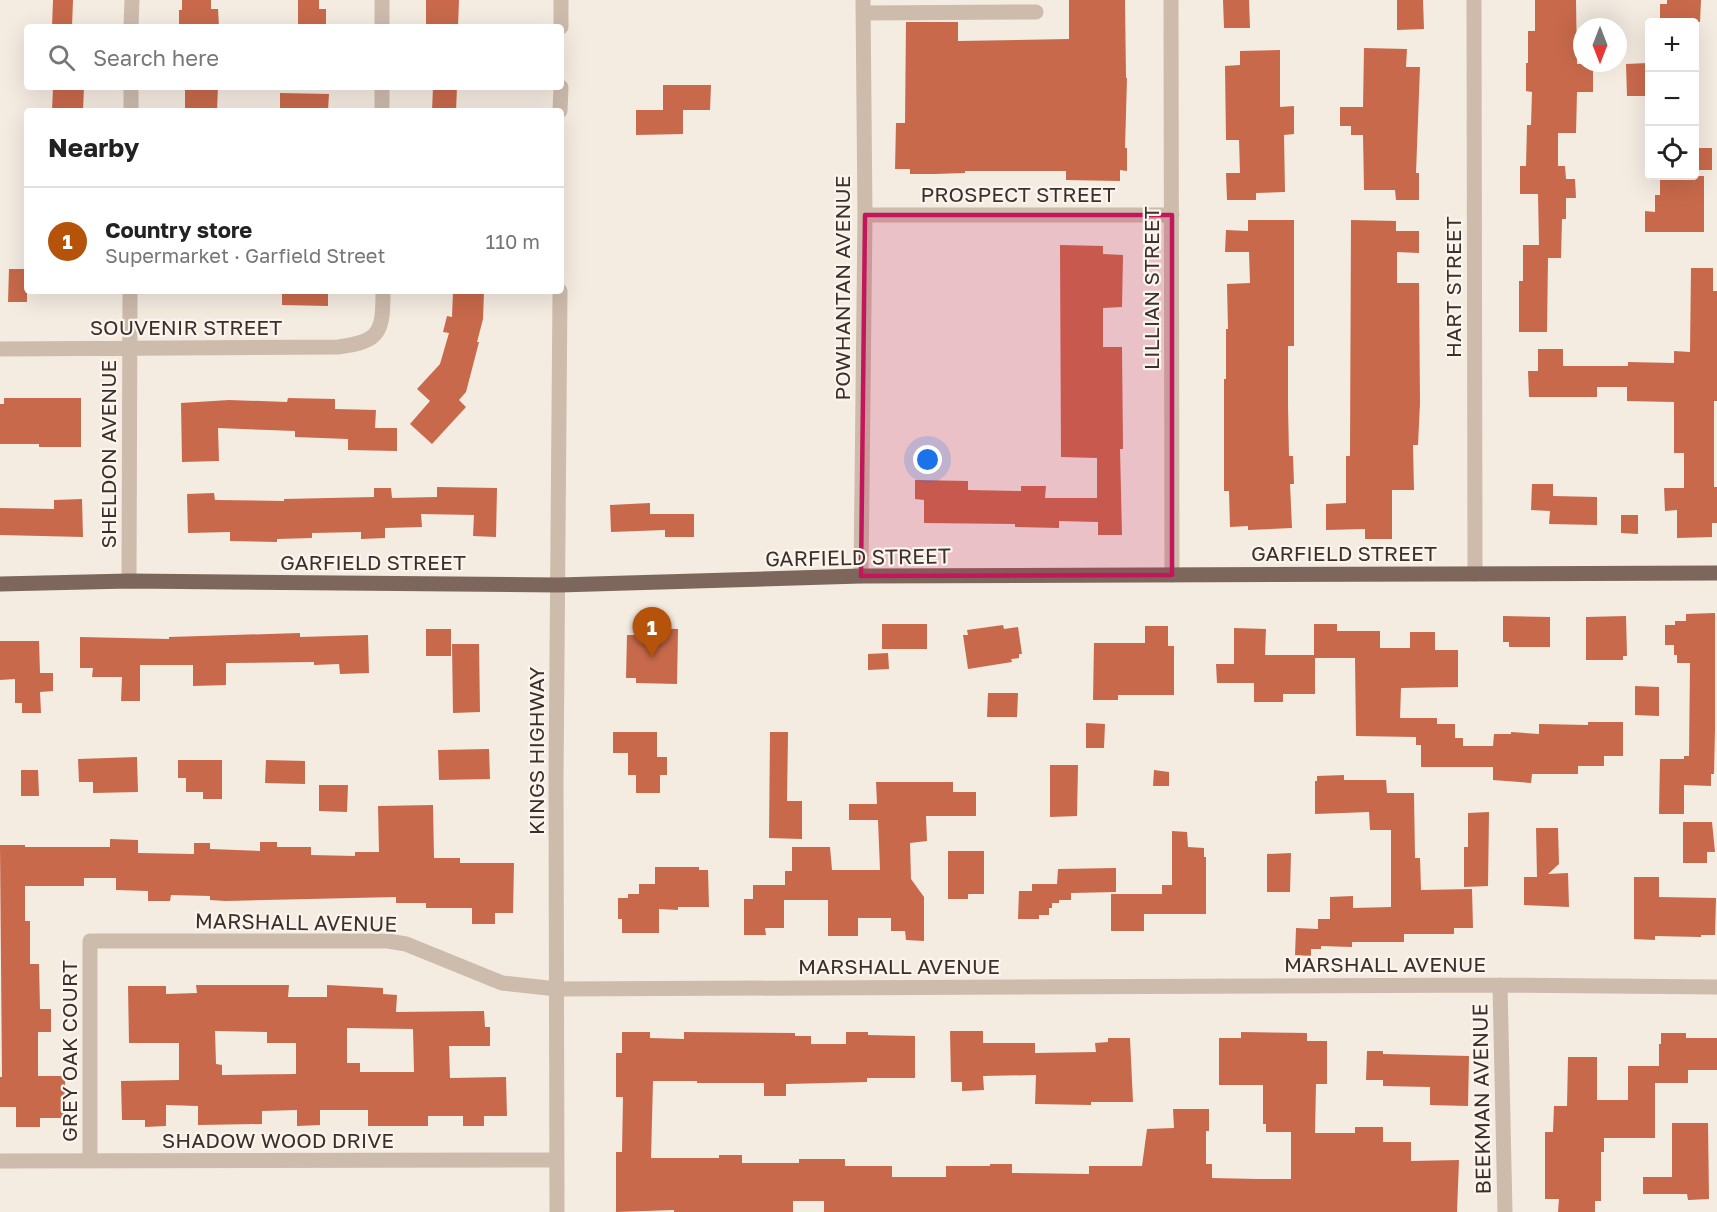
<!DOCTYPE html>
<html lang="en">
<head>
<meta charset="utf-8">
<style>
  body { margin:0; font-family:"Golos Text",sans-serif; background:#f6f6f6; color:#222 }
  .controls { position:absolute; right:18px; top:18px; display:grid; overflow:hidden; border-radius:6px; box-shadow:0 6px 24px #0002 }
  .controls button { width:54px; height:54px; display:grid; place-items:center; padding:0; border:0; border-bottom:2px solid #e0e0e0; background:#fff; color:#222; font:30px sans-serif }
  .compass { position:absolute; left:1573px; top:18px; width:54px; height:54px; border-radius:50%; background:#fff; box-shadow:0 6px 24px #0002; rotate:180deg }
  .you { position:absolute; left:928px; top:460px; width:21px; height:21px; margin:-15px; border:4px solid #fff; border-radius:50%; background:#1a73e8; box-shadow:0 0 0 9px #1a73e833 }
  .badge { display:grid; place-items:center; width:39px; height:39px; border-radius:50%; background:#b45309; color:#fff; font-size:20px; font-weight:700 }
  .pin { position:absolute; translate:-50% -50px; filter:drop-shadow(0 2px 3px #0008) }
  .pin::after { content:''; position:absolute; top:32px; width:21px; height:18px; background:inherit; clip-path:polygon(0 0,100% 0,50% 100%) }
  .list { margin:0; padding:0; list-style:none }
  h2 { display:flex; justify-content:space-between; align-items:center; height:78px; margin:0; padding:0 24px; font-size:26px }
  h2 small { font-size:20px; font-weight:400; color:#767676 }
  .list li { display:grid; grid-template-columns:39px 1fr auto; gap:18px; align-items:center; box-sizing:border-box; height:108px; padding:0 24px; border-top:2px solid #e0e0e0 }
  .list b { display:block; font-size:22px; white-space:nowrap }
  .list p { margin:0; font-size:20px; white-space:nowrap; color:#767676 }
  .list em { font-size:20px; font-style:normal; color:#767676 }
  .icon { flex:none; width:33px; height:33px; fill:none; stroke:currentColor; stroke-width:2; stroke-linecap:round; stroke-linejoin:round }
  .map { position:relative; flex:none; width:1717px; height:1212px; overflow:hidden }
  .search { position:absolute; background:#fff; box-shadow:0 6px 24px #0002; left:24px; top:24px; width:540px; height:66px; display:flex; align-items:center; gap:15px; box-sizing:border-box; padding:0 21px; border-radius:6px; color:#767676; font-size:22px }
  .panel { position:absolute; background:#fff; box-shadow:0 6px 24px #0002; left:24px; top:108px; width:540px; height:186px; border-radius:6px }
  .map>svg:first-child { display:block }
  .building { fill:#c8694b; fill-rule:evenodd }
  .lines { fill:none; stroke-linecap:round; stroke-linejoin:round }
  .minor { stroke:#cdbbac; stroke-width:15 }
  .major { stroke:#7d675c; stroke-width:15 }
  .marked { fill:#c2185b; fill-opacity:0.2; stroke:#c2185b; stroke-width:4.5; stroke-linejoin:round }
  .labels { text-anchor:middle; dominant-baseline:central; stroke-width:4.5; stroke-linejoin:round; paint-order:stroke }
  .street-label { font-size:21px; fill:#3b302b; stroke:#fbf5ee }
</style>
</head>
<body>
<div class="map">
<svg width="1717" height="1212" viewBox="0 0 1717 1212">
  <rect width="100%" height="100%" fill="#f4ebe1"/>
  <!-- building -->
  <path class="building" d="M53 0H73L72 27H52Z
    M182 0H211V9H218L219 27H179V10H182Z
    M298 0H319V9H326V27H298Z
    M426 0H459L458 27H426Z
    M1069 0H1125L1126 78H1127L1125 148H1127V171L1120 170V181L1066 180V171H965V173L934 174H910V169H895L896 123H905L906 22H958V41L1069 39Z
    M1223 0H1249L1250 28H1224Z
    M1397 0H1423L1424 29 1397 30Z
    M1535 0H1576L1577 64H1593V92H1577L1576 133H1558V166H1565L1566 179H1575L1576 198H1566V219H1562L1561 258H1548L1547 332H1519V281H1523V245H1539L1538 194H1520V166H1526L1527 125H1531L1532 92 1526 91V63H1528V31H1535Z
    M1667 0H1701L1700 22H1660V4H1667Z
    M1364 48 1407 49 1406 67H1420L1416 173H1419V200H1396L1395 190H1364L1363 135H1351V126H1340V107H1363Z
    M1280 50V107L1294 106V134L1284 135 1285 192 1256 193V200H1227L1226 173H1240L1239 140H1226L1225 66 1240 65V51Z
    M1648 63 1649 96H1627L1626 64Z
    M663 85H711L710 110H683V134L636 135V110H663Z
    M53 87H84L83 111H52Z
    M185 87H218L217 111H185Z
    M433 87H457L456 111H432Z
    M280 93 329 94 328 111H280Z
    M1695 148H1712V170H1695Z
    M1660 176H1704V232H1645V211L1655 212V195H1660Z
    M1248 220H1294V346H1288V405L1289 456H1293L1294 484H1290L1292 528 1248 530V526L1230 527 1229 491H1224V379H1226V329H1228L1227 284 1250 283 1249 252H1225L1226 230 1248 231Z
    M1351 220 1396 221V231H1419V253L1397 252V283H1419L1420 403 1418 445H1413L1414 490H1392V539H1365V529L1326 530V504L1346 503V456H1350Z
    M1060 245 1103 246V254L1123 255 1122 307 1103 308V347H1122L1123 449H1120L1122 535H1098V522L1059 521V528L1015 527V524L924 523V500L915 499V480L968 481V490L1021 491V486H1046L1045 498H1097V458L1061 457Z
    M1691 268H1713V291H1717V401H1714V487H1717V523H1712V537L1677 538V510L1665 511 1664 488H1684V453H1674V402L1627 401V387H1597V397H1529L1528 371H1538V349H1563V366H1628V362L1674 363V351L1690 352Z
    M9 269H27V302H8Z
    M282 291H328V306L282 305Z
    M453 291H484L483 319 477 342H479L466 392 459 400 466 407 432 444 410 424 430 401 417 389 440 364 449 333 443 332 447 316 452 317Z
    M4 398H81V447H39V444H0V404H4Z
    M288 398 335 399V409L376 410 375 428H397V451L348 450V439L295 437V431L218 428 219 461 182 462 181 403 229 400 287 402Z
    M1532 484H1553V496L1597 497V525L1549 524 1550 511 1531 510Z
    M437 487 497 488 496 537 473 536 474 515 421 514 422 527 385 528V538L361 539V532L312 533V538L277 539V542L230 541V532L188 533 187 494 214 493 215 500 284 501V499L374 497V488H391L392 498 437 497Z
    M82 499 83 537 0 535V508L54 509V500Z
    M650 503V514H694V537H665V530L611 532 610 505Z
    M1621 515H1638V534L1621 533Z
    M1715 613V730L1714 774H1711V786L1684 785V814H1659L1660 759H1684V756H1689L1690 663H1677V655H1674V645H1665V625H1675V621H1686V614Z
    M1503 616 1550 617V647H1509V642H1503Z
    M1626 616 1627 656H1623V660H1586V617Z
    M882 624H927V649H882Z
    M1314 624H1337V631H1380V648H1410V632H1435V650H1458V687L1401 688 1400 718H1437V724H1455V738H1463V746H1493L1494 734H1511V732L1539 734V724L1588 725V722H1623V756H1604V766H1578V774H1532L1531 783 1493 780V767H1421V745H1416V737L1356 736 1355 658H1315V694H1283V702H1254V683H1217L1216 664H1234V628L1266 629 1265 655H1314Z
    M1003 625 1004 629 1018 627 1022 654H1019V658L1011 659 1012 662 968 669 963 635H968L967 630Z
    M1145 626H1168V646H1174V695H1118V700H1093L1094 643H1145Z
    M636 628 678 629 677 684 636 683V678H626L627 635H636Z
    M426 629H451V656H426Z
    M300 633V637L368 635 369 673 340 674 339 664 314 665V662L226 663V685L193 686V665H140V701H121L122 677H92L93 668H80V637L169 639V637Z
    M0 641H39L40 673H53V691L40 692 41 713H22V703H15V679L0 680Z
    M452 644H479L480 712 453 713Z
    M888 653 889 669 868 670V654Z
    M1635 686 1659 687V716L1635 715Z
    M988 693H1018L1017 717H987Z
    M1086 723 1105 724 1104 748H1086Z
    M613 732H657V757H667V775H660V793H636V775H628V753H613Z
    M770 732H788L787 801H802V839L769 838Z
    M489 749 490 779 439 780 438 750Z
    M137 757 138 792 93 793V782H79L78 759Z
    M178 760H222V799H203V792H186V778H178Z
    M266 760 305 761V784L265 783Z
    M1050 765H1078L1077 816 1050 817Z
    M21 770H38L39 796H21Z
    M1154 770 1169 772V786H1153Z
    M1344 775V780H1386L1387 793H1414L1415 858H1420L1421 890 1472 889 1473 928H1454V934H1404V942H1352V947L1321 946V949H1311V956L1295 955 1296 928 1318 929V919H1330V897L1353 896V908L1391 907V830H1370L1369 812 1315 814V781H1317V776Z
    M876 782H953V792H976V816H926L927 841 910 843 911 879 924 897V941L906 940 905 931H891V918H858V936H828V900H784V928H765L766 935H744V899H753V885H785V871H792V847H830L832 870H880L878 820H849V804H877Z
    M319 785H348L347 812 319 811Z
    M433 805 434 858H460V863H514L513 913H495V924H472V908H426V903H396V897L226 901 210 900V896L171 895 170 901H148V891L116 890V878H84V886H25V921H30V964H39L40 1009H51V1032H38V1076H65V1118H40V1127H16V1107H0V1077H2L0 845H25V847H110V839L138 840V853L194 854V843H210V849L260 851V842H277V847H311V855L355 856V852H379L378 806Z
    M1489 812 1488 886 1464 887V847H1468V813Z
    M1683 822H1712L1715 852H1707V863H1683Z
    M1536 828H1558L1559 864 1548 874 1568 873 1569 907 1524 905V877H1537Z
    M1172 831 1187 832 1188 847 1204 848V857H1206V914H1144V931H1111V894H1162V885H1172Z
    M948 851H984V894H968V899H948Z
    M1291 853 1290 892H1267V854Z
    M655 867H699V870H708L709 907H678V910L659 909V933H622V919H618V898H628V894H639V884H655Z
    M1116 868V892L1071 893V900H1059V903H1052V908H1049V915H1039V919H1018L1019 891H1032V884H1057L1058 869Z
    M1634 877H1659V897L1716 898 1715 935H1701V937L1655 936V940L1634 939Z
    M196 985H289L288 997H327V985L383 988V994L397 995 396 1012 484 1011 485 1027H490V1046H449L450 1078 506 1077 507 1116H484V1126H463V1116H428V1126H368V1110H320V1125L297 1126V1110L262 1111V1124L198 1125V1106L166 1105V1126L145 1127V1120H122L121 1081 179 1080V1043H129L128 986H166V994L197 993ZM347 1028 413 1029 414 1072H360V1063H347ZM215 1031 267 1032V1043H296V1074L222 1075V1065L216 1064Z
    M950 1031H983V1043H1035V1053L1096 1052 1095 1043 1108 1042V1038H1130L1133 1102H1091V1105L1035 1104 1036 1075 983 1076 984 1090 962 1091V1082H951Z
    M622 1032H650V1038L684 1039V1032L795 1033V1036H811V1044H846V1032H868V1035L915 1036V1078H867V1082L786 1084V1096H764V1083H697V1081H653L651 1158H719V1155H742V1163H799V1159H845V1166H892V1177H946V1166H990V1164H1012V1173L1089 1174V1166H1142L1147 1129 1174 1128 1173 1109H1209V1131H1206V1164H1212V1178L1258 1179H1291V1132H1266V1124H1263V1085H1219V1038H1241V1032L1307 1033V1041H1327V1084H1316L1315 1133H1355V1127H1383V1142H1411V1161L1459 1160 1457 1212H824V1201H793V1212H674V1210L616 1212V1152H622L623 1097H616V1053H622Z
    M1661 1033H1686V1038H1717V1070H1688V1083H1655V1138H1604V1152H1601V1201H1595V1212H1558L1559 1199H1545V1132H1553L1554 1106H1567L1568 1057H1597V1100H1628V1066H1659V1044H1661Z
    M1367 1051H1383V1054L1469 1056 1468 1106 1430 1105V1087L1383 1086V1080H1366Z
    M1672 1123H1708L1709 1199 1688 1200 1687 1194H1643V1177H1672Z"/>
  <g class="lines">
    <!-- minor -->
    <path class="minor" d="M382 0V27
      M1171 0 1172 575
      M1474 0 1475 574
      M863 13 1036 12
      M131 27 132 0
      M561 27V0
      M382 87V111
      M131 111V87
      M560 111 561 87
      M865 215H1172
      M0 349 338 347C381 342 383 331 383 291
      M861 576 865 215 863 0
      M129 581 130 291
      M1500 985 1505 1212
      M0 1161 557 1160
      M90 1161V941H388L406 944 502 983 557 989 1500 985 1717 987
      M557 1212 556 781 560 291"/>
    <!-- major -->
    <path class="major" d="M0 584 129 581 559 585 861 576 1717 573"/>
  </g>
  <!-- marked area -->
  <path class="marked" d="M865 215H1172V575L861 576Z"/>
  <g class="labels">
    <!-- street labels -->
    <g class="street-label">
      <text x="1018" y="194">PROSPECT STREET</text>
      <text transform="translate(1453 287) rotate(-90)">HART STREET</text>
      <text transform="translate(842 288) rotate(-90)">POWHANTAN AVENUE</text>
      <text transform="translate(1151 288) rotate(-90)">LILLIAN STREET</text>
      <text x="186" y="327">SOUVENIR STREET</text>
      <text transform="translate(108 454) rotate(-90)">SHELDON AVENUE</text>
      <text x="1344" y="553">GARFIELD STREET</text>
      <text transform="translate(858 557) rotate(-1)">GARFIELD STREET</text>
      <text x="373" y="562">GARFIELD STREET</text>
      <text transform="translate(536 751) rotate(-90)">KINGS HIGHWAY</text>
      <text transform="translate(296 922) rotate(1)">MARSHALL AVENUE</text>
      <text x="1385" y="964">MARSHALL AVENUE</text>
      <text x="899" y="966">MARSHALL AVENUE</text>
      <text transform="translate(69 1051) rotate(-90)">GREY OAK COURT</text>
      <text transform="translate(1481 1099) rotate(-91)">BEEKMAN AVENUE</text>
      <text x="278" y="1140">SHADOW WOOD DRIVE</text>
    </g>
  </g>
</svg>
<div class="controls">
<button>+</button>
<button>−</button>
<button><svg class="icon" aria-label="locate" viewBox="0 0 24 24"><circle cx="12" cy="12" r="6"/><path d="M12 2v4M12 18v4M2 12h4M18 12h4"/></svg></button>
</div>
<svg class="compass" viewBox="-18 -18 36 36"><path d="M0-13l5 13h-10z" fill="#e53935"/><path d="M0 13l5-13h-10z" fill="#767676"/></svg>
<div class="you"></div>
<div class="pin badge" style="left:652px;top:657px">1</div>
<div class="search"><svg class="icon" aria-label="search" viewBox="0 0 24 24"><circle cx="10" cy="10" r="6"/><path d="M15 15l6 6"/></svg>Search here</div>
<section class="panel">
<h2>Nearby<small></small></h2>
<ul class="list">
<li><span class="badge">1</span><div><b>Country store</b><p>Supermarket · Garfield Street</p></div><em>110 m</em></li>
</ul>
</section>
</div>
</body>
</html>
